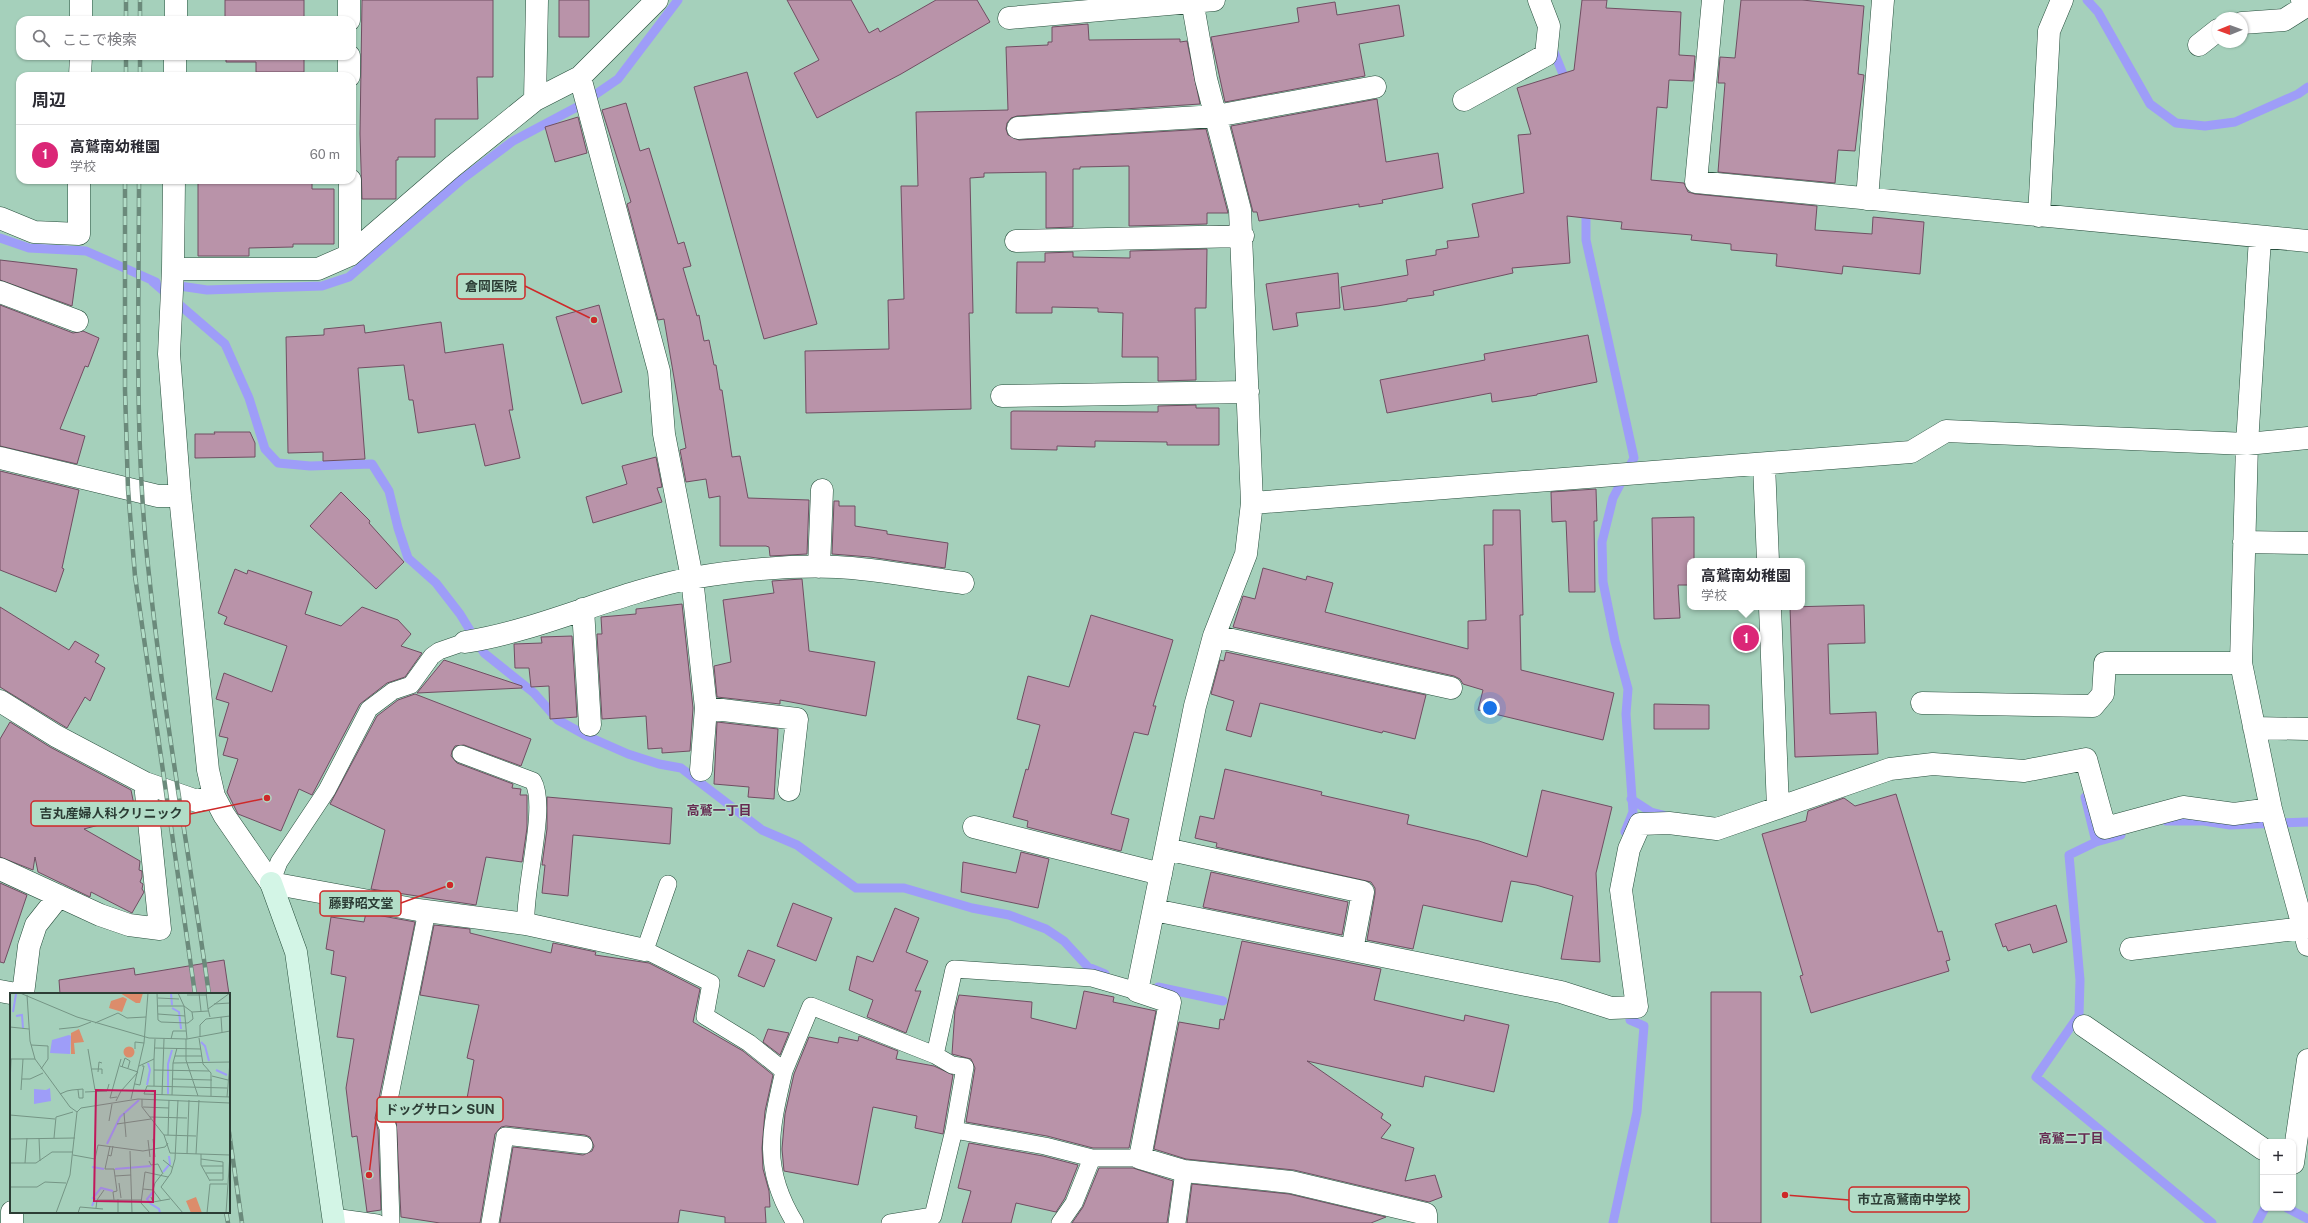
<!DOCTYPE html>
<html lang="ja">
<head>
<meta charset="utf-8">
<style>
  body { margin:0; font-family:"Public Sans","Noto Sans JP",sans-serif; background:#f2f2f3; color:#2b2b33 }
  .controls { position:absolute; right:12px; bottom:12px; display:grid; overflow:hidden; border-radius:8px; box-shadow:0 1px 3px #0004 }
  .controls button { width:36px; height:36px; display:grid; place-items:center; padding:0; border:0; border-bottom:1px solid #e1e1e2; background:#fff; color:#2b2b33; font:20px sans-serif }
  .compass { position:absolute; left:2212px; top:12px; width:36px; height:36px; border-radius:50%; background:#fff; box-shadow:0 1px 3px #0004; rotate:269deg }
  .you { position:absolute; left:1490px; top:708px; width:14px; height:14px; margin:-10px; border:3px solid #fff; border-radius:50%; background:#1a73e8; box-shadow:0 0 0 6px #1a73e833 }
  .badge { display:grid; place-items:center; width:26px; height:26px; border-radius:50%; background:#db2777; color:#fff; font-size:13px; font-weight:700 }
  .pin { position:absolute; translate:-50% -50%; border:2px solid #fff; box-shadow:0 1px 4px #0006 }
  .popup { position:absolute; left:1687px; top:558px; width:118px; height:52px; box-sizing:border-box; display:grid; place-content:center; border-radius:8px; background:#fff; filter:drop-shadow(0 1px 3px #0005); font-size:13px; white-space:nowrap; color:#7c7c81 }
  .popup b { font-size:15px; color:#2b2b33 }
  .popup::after { content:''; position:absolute; left:50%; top:100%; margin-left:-8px; border:8px solid transparent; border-top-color:#fff }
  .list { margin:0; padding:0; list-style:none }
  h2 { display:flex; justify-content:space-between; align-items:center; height:52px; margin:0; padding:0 16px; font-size:17px }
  h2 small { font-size:13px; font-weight:400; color:#7c7c81 }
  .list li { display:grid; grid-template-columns:26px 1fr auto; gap:12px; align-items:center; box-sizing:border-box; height:60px; padding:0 16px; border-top:1px solid #e1e1e2 }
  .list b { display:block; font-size:15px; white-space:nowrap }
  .list p { margin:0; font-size:13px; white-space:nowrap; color:#7c7c81 }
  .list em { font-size:13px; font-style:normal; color:#7c7c81 }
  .icon { flex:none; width:22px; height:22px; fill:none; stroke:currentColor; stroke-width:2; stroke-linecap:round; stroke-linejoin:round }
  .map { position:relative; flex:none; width:2308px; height:1223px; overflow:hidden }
  .search { position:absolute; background:#fff; box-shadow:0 1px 3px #0004; left:16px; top:16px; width:340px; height:44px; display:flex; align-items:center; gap:10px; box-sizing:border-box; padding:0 14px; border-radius:12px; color:#7c7c81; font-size:15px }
  .panel { position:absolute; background:#fff; box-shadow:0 1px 3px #0004; left:16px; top:72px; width:340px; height:112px; border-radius:12px }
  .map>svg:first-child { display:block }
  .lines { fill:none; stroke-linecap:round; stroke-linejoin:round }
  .stream { stroke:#9e9df8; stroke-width:9 }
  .building { fill:#b993a9; stroke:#704e62 }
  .lane-casing { stroke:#274e3c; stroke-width:18 }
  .street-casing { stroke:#274e3c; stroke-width:23 }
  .secondary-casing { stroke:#274e3c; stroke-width:23 }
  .lane { stroke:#fff; stroke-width:17 }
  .street { stroke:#fff; stroke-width:22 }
  .secondary { stroke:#d3f5e6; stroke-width:22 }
  .rail-casing { stroke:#6b8a7b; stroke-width:4.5 }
  .rail { stroke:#b2ddc7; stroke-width:3; stroke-dasharray:9; stroke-linecap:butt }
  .labels { text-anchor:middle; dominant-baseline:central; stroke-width:3; stroke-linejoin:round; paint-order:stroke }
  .neighbourhood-label { font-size:13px; font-weight:bold; fill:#662a51; stroke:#b2ddc7 }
  .inset-river { fill:none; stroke:#9e9df8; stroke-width:2 }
  .inset-road { fill:none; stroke:#759585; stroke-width:1 }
  .view { fill:#c2185b; fill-opacity:0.15; stroke:#c2185b; stroke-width:2 }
  .inset-edge { fill:none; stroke:#2c3d35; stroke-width:2 }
  .leader { fill:none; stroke:#ce2929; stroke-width:1.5 }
  .callout-dot { fill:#ce2929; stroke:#b2ddc7; stroke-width:1.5 }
  .callout { fill:#b2ddc7; stroke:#ce2929; stroke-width:1.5 }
  .callout-label { font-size:13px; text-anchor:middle; font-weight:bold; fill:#2c3d35 }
</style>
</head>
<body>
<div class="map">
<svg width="2308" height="1223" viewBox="0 0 2308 1223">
  <rect width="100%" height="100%" fill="#a5d0bb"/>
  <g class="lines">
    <!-- stream -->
    <path class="stream" d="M2087 0 2098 12 2150 104 2176 123 2205 126 2235 122 2298 94 2308 87
      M1552 47 1567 84
      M1586 207V240L1634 458 1613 498 1602 542 1603 582 1615 641 1628 689 1626 714 1633 812 1625 832
      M0 238 29 248 86 251 156 282
      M152 281 225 344 249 398 265 449 278 463 310 466 372 464 389 491 398 528 408 558 436 583 460 614 484 653 534 693 558 720 587 736 628 754 659 764 681 768 762 830 797 845 856 888H904L972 908 1009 915 1046 929 1064 941 1088 967 1105 974
      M173 285 207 290 322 286 349 277 461 180 513 141 577 107 618 79 678 0
      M2085 797 2096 842 2121 835
      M1631 799 1651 812 1663 815
      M2166 821H2204L2230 825 2308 822
      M2096 842 2069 855 2080 980 2079 1015 2036 1077 2212 1223
      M1158 987 1223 1001
      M2287 1208 2308 1219
      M1613 1223 1637 1112 1644 1026 1630 1020 1628 1006
      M2257 1223 2265 1208"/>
  </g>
  <!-- building -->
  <path class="building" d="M225 0H304V20H225Z
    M362 0H493V77H477L478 119H435V157H398V160H396V199H362L360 134Z
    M559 0H589V37H559Z
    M787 0H851L869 33 878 28 880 32 936 0H977L990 22 901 74 817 118 794 73 819 60Z
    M1582 0H1607L1606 8 1681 12 1679 55 1695 56 1693 81 1669 80 1667 108 1657 107 1651 180 1684 183 1688 192 1695 194 1817 206 1815 230 1872 234 1873 217 1924 222 1920 274 1843 266 1842 274 1776 266 1777 254 1731 250V244L1691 240 1692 235 1621 229 1622 222 1567 216 1570 263 1512 268 1513 273 1433 291 1434 295 1407 299V301L1377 306 1344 310 1341 287 1408 275 1406 260 1436 255V250L1448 248 1447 241 1479 237 1472 204 1524 193 1518 135 1531 134 1517 88 1574 70Z
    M1741 0H1802L1864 6 1858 74 1864 75 1855 151 1838 150 1835 183 1718 172 1725 83H1718L1720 57 1735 58Z
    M1335 2 1337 15 1399 5 1404 36 1359 44 1365 76 1225 102 1211 37 1299 22 1297 8Z
    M1088 24 1089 40 1180 39V42L1187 41 1200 104 1017 116 1011 118 1007 123 1006 129 1008 135 1019 140 1206 129 1228 213H1207V224L1129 226V166L1080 167V169H1073V227L1046 228V172L984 173V177L970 178 973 313H969L971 409 806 413 805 351 889 349 888 300 904 299 901 186H918L916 112 1008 110 1006 47 1048 45V42H1052V27Z
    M226 56H304V72H256V62H226Z
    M747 72 817 324 764 339 694 87Z
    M1377 99 1386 162 1438 153 1443 188 1382 200 1383 203 1359 207V204L1259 221 1257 212H1253L1231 126Z
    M626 103 640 151 649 148 678 244 684 242 691 266 683 268 697 316 699 315 704 341 709 340 714 365H716L720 390H722L732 457 740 456 748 498 809 500 807 554 770 556 769 547 766 546H720V496L709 498 706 479 686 482 680 450 686 448 664 319 658 320 627 204 631 202 602 110Z
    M578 117 587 153 555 162 545 127Z
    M198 180H312V189H334V244H293V247L249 248V256H198Z
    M1207 249 1206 308H1195L1196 380 1158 381V357H1122L1123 313 1098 312V308L1052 307V313H1016L1017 262H1045V253L1073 252V257L1130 258V251Z
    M0 260 77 269 72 306 0 280Z
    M1338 273 1340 308 1296 313 1298 326 1273 330 1266 284Z
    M0 305 73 333 83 331 99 338 88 367 85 366 60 429 85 436 77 464 0 446Z
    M599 305 622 392 582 404 556 317Z
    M441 322 445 353 503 344 513 410H509L520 458 485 466 475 424 418 433 413 400H409L404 365 358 368 365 459 323 461V452L288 453 286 337 324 335V329L364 325 365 333Z
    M1588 335 1597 382 1537 394V395L1492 402 1491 393 1387 413 1380 380 1485 360 1484 354Z
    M1196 405V408H1219V445H1167V442L1095 441V447L1057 446V450L1011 449V412L1013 411 1158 412V406Z
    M214 432H250L255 443V457L195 458V434H215Z
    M656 457 662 487 657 488 662 502 593 523 586 497 627 484 622 466Z
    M0 471 79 490 62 568 64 569 56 592 0 570Z
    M1596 489 1597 521H1594L1595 592H1569L1566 521 1552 522 1551 492Z
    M341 492 370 521 369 523 404 562 376 589 310 526Z
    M834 501H839V506H855V526L887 531V534L948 543 945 568 870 557 832 554Z
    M1493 510H1520L1523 615H1520L1521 670 1614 693 1603 740 1478 710 1483 690 1463 684 1460 679 1454 676 1233 627 1243 596 1255 599 1263 568 1306 580 1307 576 1333 583 1325 612 1468 649V621L1486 620 1484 545H1493Z
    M1694 517V561H1690V585H1678L1680 618 1654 619 1652 518Z
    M235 569 247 574 248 570 312 592 305 614 341 626 362 607 398 620 411 634 401 646 422 653 405 677 387 683 360 704 312 795 299 789 281 831 238 814 227 792 238 759 223 755 228 738 219 736 229 703 216 699 224 673 272 692 287 646 224 624 227 617 218 613Z
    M802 579 809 651 875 662 866 716 780 700V704L717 697 714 666 731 662 723 600 774 593 772 581Z
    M682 604 693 708 690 751 662 753V748L648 749 646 716 602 719 597 634H602L601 617 636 614V609Z
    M1864 605 1865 643 1828 644 1830 714 1876 712 1878 754 1795 757 1790 607Z
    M0 607 69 650 75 641 99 655 95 662 105 668 90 701 85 697 67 728 0 687Z
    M1091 615 1173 640 1153 706H1156L1148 735 1134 732 1111 814 1129 819 1121 851 1027 827 1028 821 1013 817 1026 769 1028 770 1040 725 1017 719 1028 676 1069 687Z
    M572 636 577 717 550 719 549 686 531 687 529 668H515L514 644 542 643 541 637Z
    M1226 652 1426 695 1415 739 1383 731 1382 733 1260 703 1251 737 1226 730 1234 701 1211 694 1220 660 1224 661Z
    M444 660 522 686V688L417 693Z
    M415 694 531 739 521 766 464 745 455 746 452 751 451 756 457 763 513 784 512 788 521 789 520 795H527V828L522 862 486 857 476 905 371 889 385 830 330 804 377 716 398 700Z
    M1654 704 1709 705V729H1654Z
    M10 722 50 747 131 790 136 815 84 829 140 861 139 870 142 871V877L140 882 143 884 142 889 144 892 132 913 91 892 90 897 38 872 35 857 33 870 0 857V739Z
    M717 722 778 729 774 799 748 797 749 787 714 784Z
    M1225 769 1322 792 1321 795 1409 815 1407 824 1479 841 1527 857 1542 790 1612 807 1596 873 1600 962 1561 959 1573 896 1536 885 1511 881 1502 922 1423 905 1413 949 1367 940 1375 894V888L1371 882 1216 847 1217 843 1195 838 1200 816 1214 819Z
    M1896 794 1938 932 1942 931 1950 960 1946 961 1949 971 1811 1013 1800 976 1803 975 1762 834 1806 821 1808 811 1844 798 1855 806Z
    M547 797 672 808 670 844 573 835 568 896 542 893 545 865H542L547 829Z
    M1021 852 1049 859 1038 908 961 892 963 862 1016 873Z
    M1211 872 1348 902 1342 935 1203 907Z
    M0 883 27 895 4 963 0 962Z
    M793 903 832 918 816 961 777 946Z
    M2056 905 2067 942 2033 953 2030 944 2008 951 2006 946 2003 947 1995 924Z
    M895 908 919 918 906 952 928 961 915 991H921L906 1033 867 1017 873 1000 849 990 857 956 873 962Z
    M366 913 415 922 375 1118 378 1130 381 1210 367 1212 357 1136 352 1137 346 1088 354 1039 337 1037 346 977 331 974 334 951 326 949 331 917 364 922Z
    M434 925 470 929V933L474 934 551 953 553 943 596 952 595 955 649 963 700 989 693 1022 743 1051 773 1075 765 1111 762 1148 763 1169 769 1191 770 1207H765L766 1223H725V1217L680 1210 678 1223H500L513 1147 583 1155 592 1151 594 1146 590 1137 585 1135 506 1126 501 1127 495 1134 480 1223H440L401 1217 396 1117 456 1121V1115H464L474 1060 467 1058 479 1005 420 995Z
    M1242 941 1381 969 1374 1000 1464 1021 1465 1015 1509 1025 1494 1092 1425 1076 1423 1087 1307 1061 1383 1114 1381 1118 1391 1125 1381 1138 1414 1148 1405 1181 1435 1175 1442 1197 1429 1202 1294 1170 1186 1159 1154 1149 1179 1022 1219 1029 1220 1019 1224 1020Z
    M748 950 775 960 764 987 738 976Z
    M224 960 229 994H60L59 980 134 968 135 975Z
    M1084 991 1114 997 1113 1002 1156 1011 1129 1148H1093L1047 1136 966 1122 975 1068 971 1059 952 1054 955 1010 959 995 1032 1002 1031 1018 1076 1029Z
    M1711 992H1761V1223H1711Z
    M768 1029 789 1033 780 1055 763 1042Z
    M859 1036 898 1051 896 1059 934 1066 953 1075 943 1134 915 1128 917 1116 873 1107 858 1185 784 1171 782 1149 785 1114 794 1074 809 1037 838 1043 839 1037 858 1041Z
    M969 1143 1043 1156 1078 1165 1065 1198 1056 1212 1016 1203 1011 1223H962L971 1191 958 1188Z
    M1099 1168H1133L1173 1181 1167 1223H1072L1083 1207Z
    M1192 1184 1289 1194 1386 1217 1371 1223H1187Z"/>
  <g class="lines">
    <defs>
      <path id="lane" d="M461 754 533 781C548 807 523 889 526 924
        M271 883 279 862 327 790 369 709 393 691 411 685 432 656 439 651 465 642
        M668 884 645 950 711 983 705 1016 749 1043 784 1071C770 1131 761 1168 795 1223
        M935 1055 954 969 1092 978 1137 991
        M784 1071 811 1006 935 1055 952 1065 965 1067 954 1130
        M333 1217 377 1223
        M391 1223 388 1128 385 1120 427 911
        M490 1223 505 1136 584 1145
        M890 1223 933 1216 954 1130 1045 1146 1092 1158H1140
        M1060 1223 1074 1203 1092 1158
        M1177 1223 1184 1171"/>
      <path id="street" d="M349 0V20
        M1192 0 1206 79 1240 210 1252 503 1246 554 1214 636 1195 706 1137 991 1170 1002 1140 1158 1184 1171 1291 1182 1426 1214V1223
        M1713 0 1696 182 2308 241
        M1009 18 1214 0
        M81 20V0
        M176 20V0
        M2242 23 2284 20 2303 8 2302 0
        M2199 45 2218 30
        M349 56V76
        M80 76 81 56
        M175 76V56
        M580 77 659 371 664 434 692 578 706 708 701 770
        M535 100 537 0
        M1464 100 1546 55 1549 26 1539 0
        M1018 128 1216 116 1375 87
        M174 180 173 269 169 354 180 496 208 770 214 796 224 815 271 883 418 910 526 924 645 950
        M350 180V255
        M1867 199 1883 0
        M2039 216 2049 31 2062 0
        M0 218 34 232 79 234V180
        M2260 238 2247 444 2241 663 2271 809 2308 945
        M1016 241 1243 236
        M173 269H318L350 255 452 167 535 100 580 77 657 0
        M0 292 77 321
        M1002 396 1248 392
        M0 458 158 496H180
        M1764 464 1768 561
        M1252 503 1911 452 1946 431 2247 444 2308 438
        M2244 542 2308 543
        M819 567 822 490
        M1770 607 1778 808
        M583 609 590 725
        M1214 636 1451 688
        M465 642C542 630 615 593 692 578 739 570 789 565 837 567 879 569 921 578 963 583
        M0 701 56 736 145 783 197 801 214 796
        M1922 703 2093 706 2103 694 2105 663H2241
        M706 708 797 719 789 790
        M2254 728 2308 729
        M974 827 1161 874
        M1166 849 1363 892 1352 950
        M0 869 100 915 129 925 160 929 145 783
        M1154 910 1561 992 1611 1008 1637 1007 1621 890 1629 849 1640 824 1669 823 1717 829 1890 769 1933 764 2024 771 2086 759 2105 828 2183 807 2234 814 2271 809
        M2131 949 2304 928
        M0 991 16 994
        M23 994 29 946 36 925 59 896
        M2084 1026 2263 1149
        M2293 1163 2308 1060
        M12 1212V1223"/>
      <path id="secondary" d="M271 883 296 952 334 1223"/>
    </defs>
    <!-- lane casing -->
    <use href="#lane" class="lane-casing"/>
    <!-- street casing -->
    <use href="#street" class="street-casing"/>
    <!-- secondary casing -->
    <use href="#secondary" class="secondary-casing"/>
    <!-- lane -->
    <use href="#lane" class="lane"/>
    <!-- street -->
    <use href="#street" class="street"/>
    <!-- secondary -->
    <use href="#secondary" class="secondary"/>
    <defs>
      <path id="rail" d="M126 20V0
        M140 20V0
        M126 76V56
        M140 76V56
        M125 180V390L128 489 135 576 195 994
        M139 180C139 311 134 444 149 575 164 715 189 854 209 994
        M229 1132 242 1223
        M226 1212 228 1223"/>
    </defs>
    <!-- rail casing -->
    <use href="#rail" class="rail-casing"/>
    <!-- rail -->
    <use href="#rail" class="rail"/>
  </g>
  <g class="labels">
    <!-- neighbourhood labels -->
    <g class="neighbourhood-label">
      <text x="719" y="810">高鷲一丁目</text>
      <text x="2071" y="1138">高鷲二丁目</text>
    </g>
  </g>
  <!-- overview -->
  <g transform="translate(10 993)">
    <rect width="220" height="220" fill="#a5d0bb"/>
    <path d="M110 0H133L130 10H126ZM113 4 117 6 112 19 99 15 101 8ZM69 36 74 49 64 50 65 61H61V40ZM113.5 59a5.5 5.5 0 1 1 11 0a5.5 5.5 0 1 1-11 0ZM186 204 192 220H181L176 208Z" fill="#dc8c6b"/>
    <path d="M59 42 61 43 60 61 40 60 42 47ZM40 95 41 108 24 111V96L36 97Z" fill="#9e9df8"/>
    <path class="inset-river" d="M161 0 162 12M162 15 169 19 171 36M3 19 6 1M6 23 12 22 13 35M191 49 195 53 199 68M206 77 217 82M137 92 140 77 138 70M158 101V71L162 57M97 151 110 124 129 107M82 174 94 176M105 176 141 173M153 179 160 171 159 163M143 199 137 206 141 211 149 216 150 220M82 213 85 206 83 205 91 195 103 198"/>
    <path class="inset-road" d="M10 0 67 24 139 45 177 46 220 38M147 0 148 27 151 29 178 30 183 26 182 19 198 18M168 0 174 13 182 19M189 0 191 18M196 0 198 16M17 2 20 48 25 66 60 114 67 119 60 182 46 220M177 2H197M148 5 169 6M204 11 220 10M148 13H174L177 46M148 21 175 23M200 24 198 16 220 0M211 24 212 39M85 30 108 20 117 25 136 24M0 34 19 36M49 36 68 34 81 29M190 44V32L196 26 220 23M189 45 193 71 201 80V103M161 46 163 38H176M176 46V67L188 103M21 52 38 53V66L31 76M145 55 191 56M78 56 85 97M125 56V49L134 50M165 63H192M0 66H25M144 66 145 46M163 70 220 69M129 73 144 66V93M112 74 115 65 120 68 118 75M82 76H92V81M144 77 199 78M88 79 89 69 92 70M202 83 218 87M12 86H20L33 80M163 86 202 87M125 91 130 92 134 73H132M0 93 1 66M217 95 137 93 134 101 220 104M11 97 13 66M75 99 97 98 99 91M50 101 57 98 62 97 73 96V105H69L68 97M152 102 154 46M162 102 163 70 167 55M107 104 100 105 111 66M217 104 220 69M121 106 134 50 138 0M132 106V114L154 142 160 160 220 162M168 107 165 166 161 180 151 194 173 220M106 108 111 98 128 79 110 73M133 114 159 115M67 119 71 115 128 106 220 110M114 120 116 144M0 122 45 126M140 124 177 125M99 128 102 111M107 131 141 126M154 142 186 143M158 142 159 107M29 145 30 168M44 145 46 124 63 119M0 146 65 145M143 146 145 164M138 147 140 164M100 153 95 176H104L107 198 103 199 104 207M120 158 122 220M177 161 179 107M186 161 189 107M191 161V172L200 188M63 162 85 166 88 152 133 158 155 154 158 150M98 162 101 163 103 153M191 166 213 169V187H200M153 167 163 175M139 168 141 172 148 171 153 181M0 170H26L42 159H63M15 170 17 145M192 173H213M196 180H213M105 183 121 182M109 190 111 205M0 194H27L35 189 56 190M133 196 143 197 151 208M143 197 145 190 152 181M141 204 143 209 160 206M87 207H132M86 215 87 207 94 197M68 220 70 214 93 216M108 220V206M140 220 131 210 135 179 158 184M197 220 200 191H217M216 220 220 161"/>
    <path class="view" d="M86 97 145 98 143 209 84 208Z"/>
    <rect width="220" height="220" class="inset-edge"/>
  </g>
  <!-- callouts -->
  <path class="leader" d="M594 320L525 286M267 798L190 814M450 885L401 903M369 1175L377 1110M1785 1195L1849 1200"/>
  <g class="callout-dot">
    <circle cx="594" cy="320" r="4"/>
    <circle cx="267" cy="798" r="4"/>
    <circle cx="450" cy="885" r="4"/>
    <circle cx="369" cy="1175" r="4"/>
    <circle cx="1785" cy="1195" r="4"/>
  </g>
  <g class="callout">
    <rect x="457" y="274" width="68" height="25" rx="4"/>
    <rect x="31" y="801" width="159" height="25" rx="4"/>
    <rect x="320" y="891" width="81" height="25" rx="4"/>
    <rect x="377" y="1097" width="126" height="25" rx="4"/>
    <rect x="1849" y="1187" width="120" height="25" rx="4"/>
  </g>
  <g class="callout-label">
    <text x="491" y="291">倉岡医院</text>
    <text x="111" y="818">吉丸産婦人科クリニック</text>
    <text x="361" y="908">藤野昭文堂</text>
    <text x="440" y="1114">ドッグサロン SUN</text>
    <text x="1909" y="1204">市立高鷲南中学校</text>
  </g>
</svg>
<div class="controls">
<button>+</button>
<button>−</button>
</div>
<svg class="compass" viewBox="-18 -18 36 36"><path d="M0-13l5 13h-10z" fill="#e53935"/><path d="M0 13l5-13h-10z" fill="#7c7c81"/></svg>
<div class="you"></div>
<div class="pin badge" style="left:1746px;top:638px">1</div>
<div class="popup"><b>高鷲南幼稚園</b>学校</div>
<div class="search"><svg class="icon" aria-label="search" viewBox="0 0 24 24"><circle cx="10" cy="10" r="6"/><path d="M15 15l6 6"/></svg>ここで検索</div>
<section class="panel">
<h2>周辺<small></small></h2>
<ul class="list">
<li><span class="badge">1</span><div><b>高鷲南幼稚園</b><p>学校</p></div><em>60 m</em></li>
</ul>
</section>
</div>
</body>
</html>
